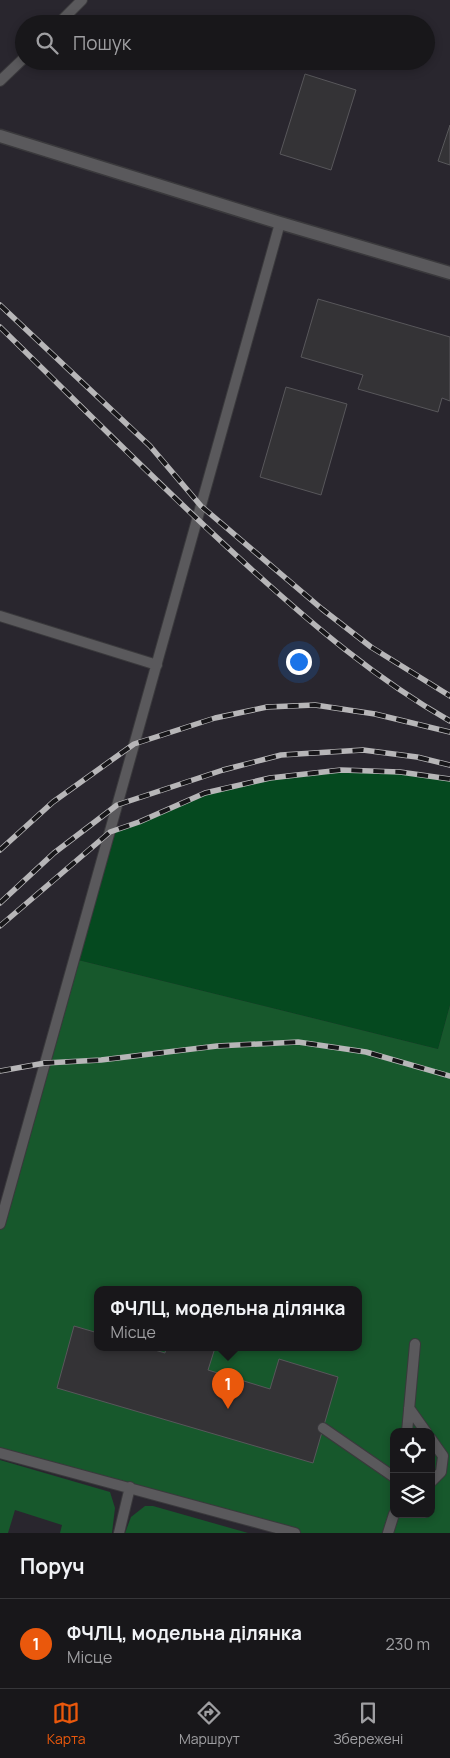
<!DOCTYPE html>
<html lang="uk">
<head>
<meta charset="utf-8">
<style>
  body { margin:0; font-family:Manrope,sans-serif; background:#252427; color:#f1f3f6 }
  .controls { position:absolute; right:15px; bottom:15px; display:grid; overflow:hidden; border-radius:10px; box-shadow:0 2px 8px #0003 }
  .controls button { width:45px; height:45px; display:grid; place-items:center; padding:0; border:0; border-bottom:1px solid #363639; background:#18171a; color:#f1f3f6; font:25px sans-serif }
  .you { position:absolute; left:298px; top:661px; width:18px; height:18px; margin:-12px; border:4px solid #fff; border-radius:50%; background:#1a73e8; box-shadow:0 0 0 8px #1a73e833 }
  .badge { display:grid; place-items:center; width:32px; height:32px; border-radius:50%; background:#ea580c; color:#fff; font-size:16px; font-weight:700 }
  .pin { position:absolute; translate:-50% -41px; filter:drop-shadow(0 1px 2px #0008) }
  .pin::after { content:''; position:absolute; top:26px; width:18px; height:15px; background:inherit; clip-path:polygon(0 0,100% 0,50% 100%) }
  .popup { position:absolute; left:94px; top:1286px; width:268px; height:65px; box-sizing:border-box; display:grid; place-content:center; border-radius:10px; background:#18171a; filter:drop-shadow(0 1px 4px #0005); font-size:16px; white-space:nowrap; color:#9f9fa2 }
  .popup b { font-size:19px; color:#f1f3f6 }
  .popup::after { content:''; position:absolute; left:50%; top:100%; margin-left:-10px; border:10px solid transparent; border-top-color:#18171a }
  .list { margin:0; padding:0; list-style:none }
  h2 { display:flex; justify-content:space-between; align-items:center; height:65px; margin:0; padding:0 20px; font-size:21px }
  h2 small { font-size:16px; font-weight:400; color:#9f9fa2 }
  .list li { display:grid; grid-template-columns:32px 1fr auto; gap:15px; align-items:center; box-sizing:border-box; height:90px; padding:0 20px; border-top:1px solid #363639 }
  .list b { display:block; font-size:19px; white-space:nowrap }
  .list p { margin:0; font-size:16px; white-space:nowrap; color:#9f9fa2 }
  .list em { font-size:16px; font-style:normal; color:#9f9fa2 }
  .icon { flex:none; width:28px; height:28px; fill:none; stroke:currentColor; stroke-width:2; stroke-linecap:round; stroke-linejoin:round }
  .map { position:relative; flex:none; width:450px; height:1533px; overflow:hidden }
  .search { position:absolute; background:#18171a; box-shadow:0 2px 8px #0003; left:15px; right:15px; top:15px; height:55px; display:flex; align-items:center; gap:12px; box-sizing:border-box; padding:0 18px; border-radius:28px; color:#9f9fa2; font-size:19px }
  .sheet { height:155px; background:#18171a }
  nav { display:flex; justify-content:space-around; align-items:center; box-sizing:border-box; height:70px; border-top:1px solid #363639; background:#18171a; font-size:14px; color:#9f9fa2 }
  nav a { display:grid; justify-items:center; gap:2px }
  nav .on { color:#ea580c }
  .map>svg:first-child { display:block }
  .built { fill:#29262e; fill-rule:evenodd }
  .green { fill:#05491f }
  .forest { fill:#17582c; fill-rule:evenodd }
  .building { fill:#343336; stroke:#58575b }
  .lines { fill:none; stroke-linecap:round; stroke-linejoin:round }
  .lane-casing { stroke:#3a393c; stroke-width:12 }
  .street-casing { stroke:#3a393c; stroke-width:15 }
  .lane { stroke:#5a595c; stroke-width:10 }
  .street { stroke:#5a595c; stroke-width:12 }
  .rail-casing { stroke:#b7b6b8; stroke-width:5.5 }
  .rail { stroke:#171619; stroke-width:4; stroke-dasharray:11; stroke-linecap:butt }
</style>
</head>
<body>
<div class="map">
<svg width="450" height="1533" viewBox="0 0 450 1533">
  <rect width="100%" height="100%" fill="#201f22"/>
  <!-- built -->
  <path class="built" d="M0 0H450V1533H0ZM24 24H426V61H24ZM98 1290H358V1348H98ZM394 1432H431V1514H394Z"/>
  <!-- green -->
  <path class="green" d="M341 770 400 772 450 779V1005L438 1049 74 959 110 832C143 821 173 803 206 793 250 780 296 775 341 770Z"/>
  <!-- forest -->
  <path class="forest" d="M74 959 438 1049 450 1005V1533H290L0 1453V1224ZM98 1290H358V1348H98ZM394 1432H431V1514H394Z
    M0 1460 110 1492 115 1508 112 1533H60L62 1525 15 1510 8 1533H0Z
    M145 1506H153L248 1533H125L131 1517Z"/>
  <!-- building -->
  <path class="building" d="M305 74 356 90 331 170 280 154Z
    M450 125V165L438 161Z
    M318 299 450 337V401L442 398 438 412 358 389 363 375 301 357Z
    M286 387 347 404 321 495 260 477Z
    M74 1326 98 1333V1348H148L165 1353 166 1348H215L208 1370 270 1389 279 1359 338 1377 313 1463 57 1388Z"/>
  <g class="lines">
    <defs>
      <path id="lane" d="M58 24 82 0
        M0 81 24 58
        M0 616 157 665
        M0 1224 280 223
        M409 1408 426 1432
        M323 1428 394 1477
        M407 1432 415 1344
        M431 1439 443 1456 441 1472 431 1482
        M0 1453 295 1533
        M119 1533 130 1487
        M388 1533 394 1514"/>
      <path id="street" d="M0 136 280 223 450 273"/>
    </defs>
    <!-- lane casing -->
    <use href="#lane" class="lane-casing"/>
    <!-- street casing -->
    <use href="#street" class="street-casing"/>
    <!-- lane -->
    <use href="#lane" class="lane"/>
    <!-- street -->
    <use href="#street" class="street"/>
    <defs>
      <path id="rail" d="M0 305 150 446 201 506 322 609 371 647 450 696
        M0 327C83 408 164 490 250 568 313 625 376 679 450 721
        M0 850 53 802 134 744 215 718 267 707 315 705 375 714 450 732
        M0 903 54 853 117 805 223 770 281 755 363 750 417 757 450 765
        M0 926 110 832 139 822 205 793 270 778 341 770 400 772 450 779
        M0 1071 45 1063 101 1060 217 1046 298 1042 366 1052 450 1076"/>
    </defs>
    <!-- rail casing -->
    <use href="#rail" class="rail-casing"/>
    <!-- rail -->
    <use href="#rail" class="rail"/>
  </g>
</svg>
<div class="controls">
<button><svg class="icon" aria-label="locate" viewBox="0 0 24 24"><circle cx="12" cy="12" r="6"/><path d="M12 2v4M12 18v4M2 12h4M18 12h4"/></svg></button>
<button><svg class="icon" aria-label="layers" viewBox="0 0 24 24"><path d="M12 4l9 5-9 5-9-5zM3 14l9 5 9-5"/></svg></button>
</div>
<div class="you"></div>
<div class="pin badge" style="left:228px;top:1409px">1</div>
<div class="popup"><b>ФЧЛЦ, модельна ділянка</b>Місце</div>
<div class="search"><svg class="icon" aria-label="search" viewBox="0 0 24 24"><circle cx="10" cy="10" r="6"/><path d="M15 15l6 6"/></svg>Пошук</div>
</div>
<section class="sheet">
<h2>Поруч<small></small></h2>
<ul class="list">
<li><span class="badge">1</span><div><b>ФЧЛЦ, модельна ділянка</b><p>Місце</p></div><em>230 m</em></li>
</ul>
</section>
<nav>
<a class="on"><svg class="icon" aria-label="map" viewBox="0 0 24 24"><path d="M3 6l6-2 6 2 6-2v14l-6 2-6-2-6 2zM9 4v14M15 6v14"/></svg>Карта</a>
<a><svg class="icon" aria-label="directions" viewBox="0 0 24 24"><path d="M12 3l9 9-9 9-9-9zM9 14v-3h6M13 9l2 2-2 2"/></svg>Маршрут</a>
<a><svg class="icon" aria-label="saved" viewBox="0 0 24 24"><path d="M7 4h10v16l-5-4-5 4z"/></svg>Збережені</a>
</nav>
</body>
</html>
